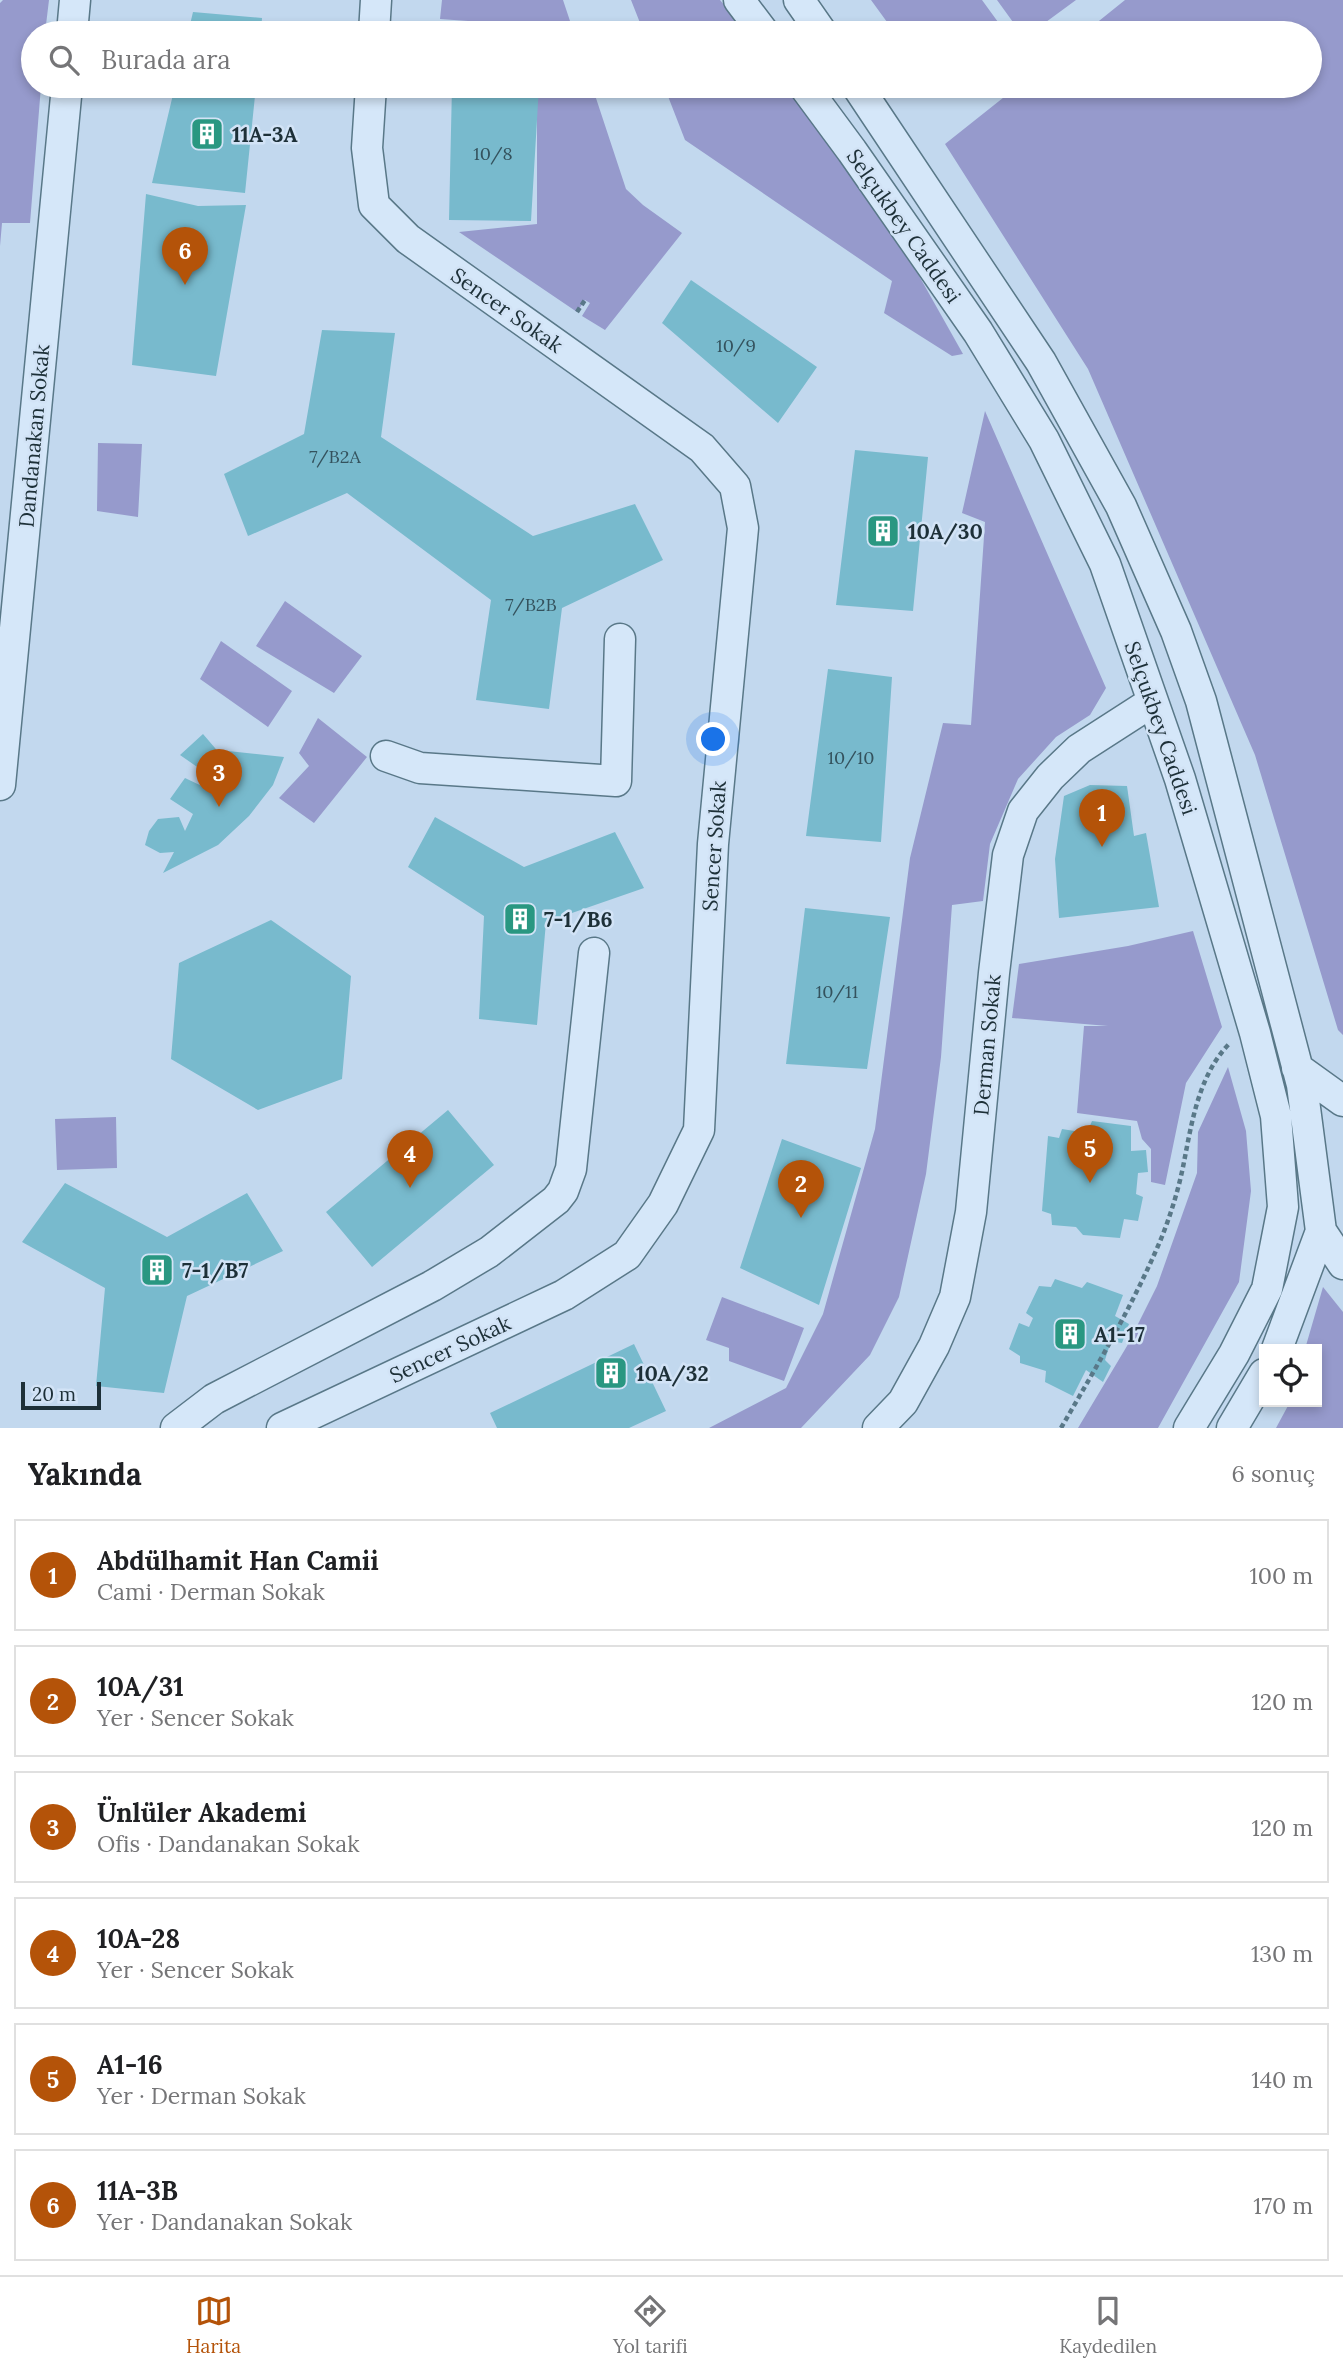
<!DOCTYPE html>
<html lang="tr">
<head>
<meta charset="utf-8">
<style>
  body { margin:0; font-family:Lora,serif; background:#f6f6f6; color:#202124 }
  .controls { position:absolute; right:21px; bottom:21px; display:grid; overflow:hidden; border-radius:0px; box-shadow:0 4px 10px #0003 }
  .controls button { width:63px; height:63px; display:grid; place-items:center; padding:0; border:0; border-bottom:2px solid #e0e0e0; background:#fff; color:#202124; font:35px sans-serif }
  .scale { position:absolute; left:21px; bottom:18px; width:80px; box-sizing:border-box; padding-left:7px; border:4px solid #1d3038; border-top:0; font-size:19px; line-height:24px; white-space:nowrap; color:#1d3038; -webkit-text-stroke:5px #d2e3f6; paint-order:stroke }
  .you { position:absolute; left:714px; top:740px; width:24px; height:24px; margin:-18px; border:5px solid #fff; border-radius:50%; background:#1a73e8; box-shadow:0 0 0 10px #1a73e833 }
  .badge { display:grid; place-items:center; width:46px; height:46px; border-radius:50%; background:#b45309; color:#fff; font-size:23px; font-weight:700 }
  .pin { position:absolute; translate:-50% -58px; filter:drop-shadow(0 2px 4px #0008) }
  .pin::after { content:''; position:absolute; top:37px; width:24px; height:21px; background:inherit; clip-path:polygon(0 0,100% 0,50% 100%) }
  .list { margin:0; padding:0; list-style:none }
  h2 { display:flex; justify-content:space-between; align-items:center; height:91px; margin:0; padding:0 28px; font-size:30px }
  h2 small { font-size:23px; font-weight:400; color:#757577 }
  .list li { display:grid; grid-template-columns:46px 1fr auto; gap:21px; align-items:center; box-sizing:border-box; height:112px; margin:0 14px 14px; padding:0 14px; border:2px solid #e0e0e0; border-radius:0px }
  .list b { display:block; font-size:26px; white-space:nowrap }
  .list p { margin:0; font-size:23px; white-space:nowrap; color:#757577 }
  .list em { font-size:23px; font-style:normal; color:#757577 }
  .icon { flex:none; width:38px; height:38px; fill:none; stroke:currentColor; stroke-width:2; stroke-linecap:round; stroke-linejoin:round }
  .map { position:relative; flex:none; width:1343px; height:1428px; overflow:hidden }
  .search { position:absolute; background:#fff; box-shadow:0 4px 10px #0003; left:21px; right:21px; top:21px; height:77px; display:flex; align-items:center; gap:18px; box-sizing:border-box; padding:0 24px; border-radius:38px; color:#757577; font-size:26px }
  .sheet { height:847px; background:#fff }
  nav { display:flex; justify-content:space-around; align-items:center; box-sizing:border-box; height:98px; border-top:2px solid #e0e0e0; background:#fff; font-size:19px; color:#757577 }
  nav a { display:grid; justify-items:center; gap:4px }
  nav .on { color:#b45309 }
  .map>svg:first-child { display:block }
  .green { fill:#969acc }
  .building { fill:#78bacd }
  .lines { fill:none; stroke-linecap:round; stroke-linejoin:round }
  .minor-casing { stroke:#597888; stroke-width:33 }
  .path { stroke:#597888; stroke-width:4.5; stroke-dasharray:5 3.5; stroke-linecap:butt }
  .minor { stroke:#d5e7f9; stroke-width:30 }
  .labels { text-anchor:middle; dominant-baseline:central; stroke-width:5; stroke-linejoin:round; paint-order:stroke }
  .number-label { font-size:18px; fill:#34525d }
  .poi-label { font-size:21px; font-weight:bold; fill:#1d3038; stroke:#d2e3f6; text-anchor:start }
  .street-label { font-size:21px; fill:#1d3038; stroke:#d2e3f6 }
</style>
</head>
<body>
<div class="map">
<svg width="1343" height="1428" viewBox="0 0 1343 1428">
  <rect width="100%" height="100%" fill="#c2d8ee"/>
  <!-- green -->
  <path class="green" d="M3 0H49L45 33H33V86H41L30 223H2L0 246V3Z
    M442 0H563L574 33H537V26L440 19Z
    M631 0H720L747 33H644Z
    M871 0H982L1006 33H895Z
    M997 0H1076L1031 33H1021Z
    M1125 0H1343V1035L1338 1030 1255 755 1088 369 945 144 1018 86H1310V33H1084Z
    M537 86H592L626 189 643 205 682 233 605 330 582 316 590 303 585 300 577 312 459 232 537 224Z
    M664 86H788L918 274 963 354 952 356 884 313 892 281 685 140Z
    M985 411 1106 688 1090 715 1056 737 1018 779 990 844 983 901 952 905 941 1057 926 1174 899 1297 870 1355 801 1428H709L786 1388 823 1314 875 1129 910 858 943 723 971 725 985 522 962 513Z
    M98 443 142 444 138 517 97 511Z
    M285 601 362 656 334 693 256 646Z
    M221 641 292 691 268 727 200 679Z
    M318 718 367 757 314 823 279 798 309 766 299 753Z
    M1193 931 1222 1027 1186 1083 1165 1185 1151 1182V1149L1142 1139 1137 1121 1077 1113 1084 1026H1108L1012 1018 1019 964 1128 946Z
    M1228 1067 1246 1131 1251 1191 1239 1282 1158 1428H1078L1127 1346 1157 1286 1197 1173 1198 1132Z
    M116 1117 117 1168 57 1170 55 1119Z
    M1323 1287 1343 1312V1428H1276L1290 1402H1317V1349H1305Z
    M722 1297 804 1328 784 1381 729 1361V1348L706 1340Z"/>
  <!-- building -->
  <path class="building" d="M193 12 262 18 261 33H188Z
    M175 86H256L245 193 152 183Z
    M452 86H539L531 221 449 220Z
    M146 194 198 206 246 205 216 376 132 365Z
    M691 280 817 367 778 423 662 323Z
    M322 330 395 333 381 437 533 536 635 504 663 560 562 608 549 709 476 700 491 600 347 493 248 536 224 474 304 434Z
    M855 450 928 457 913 611 836 605Z
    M828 669 892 677 881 842 806 836Z
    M203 734 221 755 228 751 284 757 273 785 249 816 218 845 163 873 174 852 160 853 145 845 149 831 158 819 179 817 185 831 193 814 170 799 185 778 206 788 213 778 180 755Z
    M1090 785 1127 786 1134 836 1146 833 1159 907 1059 918 1055 859 1064 796Z
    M435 817 524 867 615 832 644 888 546 922 537 1025 479 1019 484 916 408 867Z
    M805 908 890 917 867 1069 786 1064Z
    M271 920 351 976 342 1079 258 1110 171 1059 179 963Z
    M448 1110 494 1165 372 1267 326 1212Z
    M1092 1121 1131 1126V1151L1146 1150 1148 1172 1138 1173 1136 1194 1143 1197 1138 1221 1124 1219 1120 1238 1083 1235 1076 1227 1052 1225 1051 1214 1042 1211 1048 1136 1059 1138 1062 1129 1087 1133Z
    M782 1139 861 1168 819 1305 740 1268Z
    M65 1183 167 1237 247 1193 283 1251 187 1296 164 1393 96 1386 105 1288 22 1242Z
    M1055 1279 1082 1288 1087 1282 1123 1295 1115 1316 1129 1324 1122 1343 1111 1341 1105 1360 1111 1366 1103 1382 1086 1370 1073 1396 1045 1382 1046 1371 1020 1363V1356L1009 1349 1019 1323 1029 1327 1033 1318 1026 1313 1039 1286 1051 1287Z
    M634 1344 666 1411 629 1428H497L490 1413Z"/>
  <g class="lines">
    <defs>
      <path id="minor" d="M739 0 764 33
        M799 0 822 33
        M72 33 75 0
        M374 33 376 0
        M804 86 852 151 978 332 1044 440 1105 564 1180 779 1255 1033 1276 1116 1283 1207 1267 1289 1234 1354 1189 1428
        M857 86 1041 362 1121 506 1176 631 1201 701 1302 1085 1321 1231 1277 1349
        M386 756 420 768 616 781 620 639
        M0 785 67 86
        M1297 1068 1343 1101
        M1321 1231 1343 1264
        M176 1428 214 1399 432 1286 489 1252 556 1200 563 1191 571 1169 594 953
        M282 1428 564 1295 627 1255 663 1204 699 1130 713 844 743 528 735 486 702 448 408 239 374 205 367 148 371 86
        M878 1428 903 1402 934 1346 955 1297 971 1212 994 973 1008 855 1023 811 1050 777 1079 749 1152 702
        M1232 1428 1264 1374"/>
    </defs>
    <!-- minor casing -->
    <use href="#minor" class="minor-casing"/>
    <!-- path -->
    <path class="path" d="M577 312 585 300
      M1061 1428C1097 1366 1133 1305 1161 1239 1171 1214 1179 1188 1184 1162 1192 1121 1199 1075 1229 1044"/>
    <!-- minor -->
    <use href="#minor" class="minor"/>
  </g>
  <!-- icons -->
  <defs>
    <symbol id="building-square" viewBox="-11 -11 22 22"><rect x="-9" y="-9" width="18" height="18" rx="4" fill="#299781" stroke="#d2e3f6"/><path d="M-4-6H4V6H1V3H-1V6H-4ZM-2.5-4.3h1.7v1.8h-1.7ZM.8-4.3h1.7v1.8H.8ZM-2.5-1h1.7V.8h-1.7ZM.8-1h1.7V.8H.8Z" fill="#fff"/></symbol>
  </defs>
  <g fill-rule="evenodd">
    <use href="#building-square" x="188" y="115" width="38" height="38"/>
    <use href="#building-square" x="864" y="512" width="38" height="38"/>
    <use href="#building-square" x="501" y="900" width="38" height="38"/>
    <use href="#building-square" x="138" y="1251" width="38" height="38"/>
    <use href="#building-square" x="1051" y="1315" width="38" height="38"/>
    <use href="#building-square" x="592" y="1354" width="38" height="38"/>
  </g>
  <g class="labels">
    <!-- number labels -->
    <g class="number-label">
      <text x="493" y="153">10/8</text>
      <text x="736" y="345">10/9</text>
      <text x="335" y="456">7/B2A</text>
      <text x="531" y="604">7/B2B</text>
      <text x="851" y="757">10/10</text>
      <text x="837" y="991">10/11</text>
    </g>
    <!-- poi labels -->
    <g class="poi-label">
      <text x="232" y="134">11A-3A</text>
      <text x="908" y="531">10A/30</text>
      <text x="544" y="919">7-1/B6</text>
      <text x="182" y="1270">7-1/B7</text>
      <text x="1094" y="1334">A1-17</text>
      <text x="636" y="1373">10A/32</text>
    </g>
    <!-- street labels -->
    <g class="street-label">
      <text transform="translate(904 226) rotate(55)">Selçukbey Caddesi</text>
      <text transform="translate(507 310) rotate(35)">Sencer Sokak</text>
      <text transform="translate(34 436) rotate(-85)">Dandanakan Sokak</text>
      <text transform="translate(1161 728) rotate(71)">Selçukbey Caddesi</text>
      <text transform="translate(714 846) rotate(-86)">Sencer Sokak</text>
      <text transform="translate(987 1045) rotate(-85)">Derman Sokak</text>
      <text transform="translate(450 1349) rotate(-25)">Sencer Sokak</text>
    </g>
  </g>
</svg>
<div class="controls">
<button><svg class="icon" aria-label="locate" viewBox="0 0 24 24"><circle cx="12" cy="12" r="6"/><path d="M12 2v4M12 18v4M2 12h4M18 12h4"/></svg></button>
</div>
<div class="scale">20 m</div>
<div class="you"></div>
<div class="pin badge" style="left:1102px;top:847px">1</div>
<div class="pin badge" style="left:801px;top:1218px">2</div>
<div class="pin badge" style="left:219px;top:807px">3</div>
<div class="pin badge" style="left:410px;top:1188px">4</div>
<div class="pin badge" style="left:1090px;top:1183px">5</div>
<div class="pin badge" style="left:185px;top:285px">6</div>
<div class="search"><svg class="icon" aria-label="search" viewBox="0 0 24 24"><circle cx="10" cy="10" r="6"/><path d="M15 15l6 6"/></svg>Burada ara</div>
</div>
<section class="sheet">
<h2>Yakında<small>6 sonuç</small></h2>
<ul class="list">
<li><span class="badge">1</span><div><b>Abdülhamit Han Camii</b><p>Cami · Derman Sokak</p></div><em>100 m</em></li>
<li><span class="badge">2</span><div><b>10A/31</b><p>Yer · Sencer Sokak</p></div><em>120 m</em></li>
<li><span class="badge">3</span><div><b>Ünlüler Akademi</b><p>Ofis · Dandanakan Sokak</p></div><em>120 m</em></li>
<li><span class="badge">4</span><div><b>10A-28</b><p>Yer · Sencer Sokak</p></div><em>130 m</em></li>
<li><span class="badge">5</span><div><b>A1-16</b><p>Yer · Derman Sokak</p></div><em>140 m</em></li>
<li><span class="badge">6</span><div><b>11A-3B</b><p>Yer · Dandanakan Sokak</p></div><em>170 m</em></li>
</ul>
</section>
<nav>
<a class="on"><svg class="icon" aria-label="map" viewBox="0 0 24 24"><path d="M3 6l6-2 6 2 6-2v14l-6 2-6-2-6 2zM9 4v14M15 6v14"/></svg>Harita</a>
<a><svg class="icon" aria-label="directions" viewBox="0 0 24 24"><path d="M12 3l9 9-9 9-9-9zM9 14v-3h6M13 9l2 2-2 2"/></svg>Yol tarifi</a>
<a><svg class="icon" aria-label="saved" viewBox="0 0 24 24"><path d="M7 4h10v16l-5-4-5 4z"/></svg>Kaydedilen</a>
</nav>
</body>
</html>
